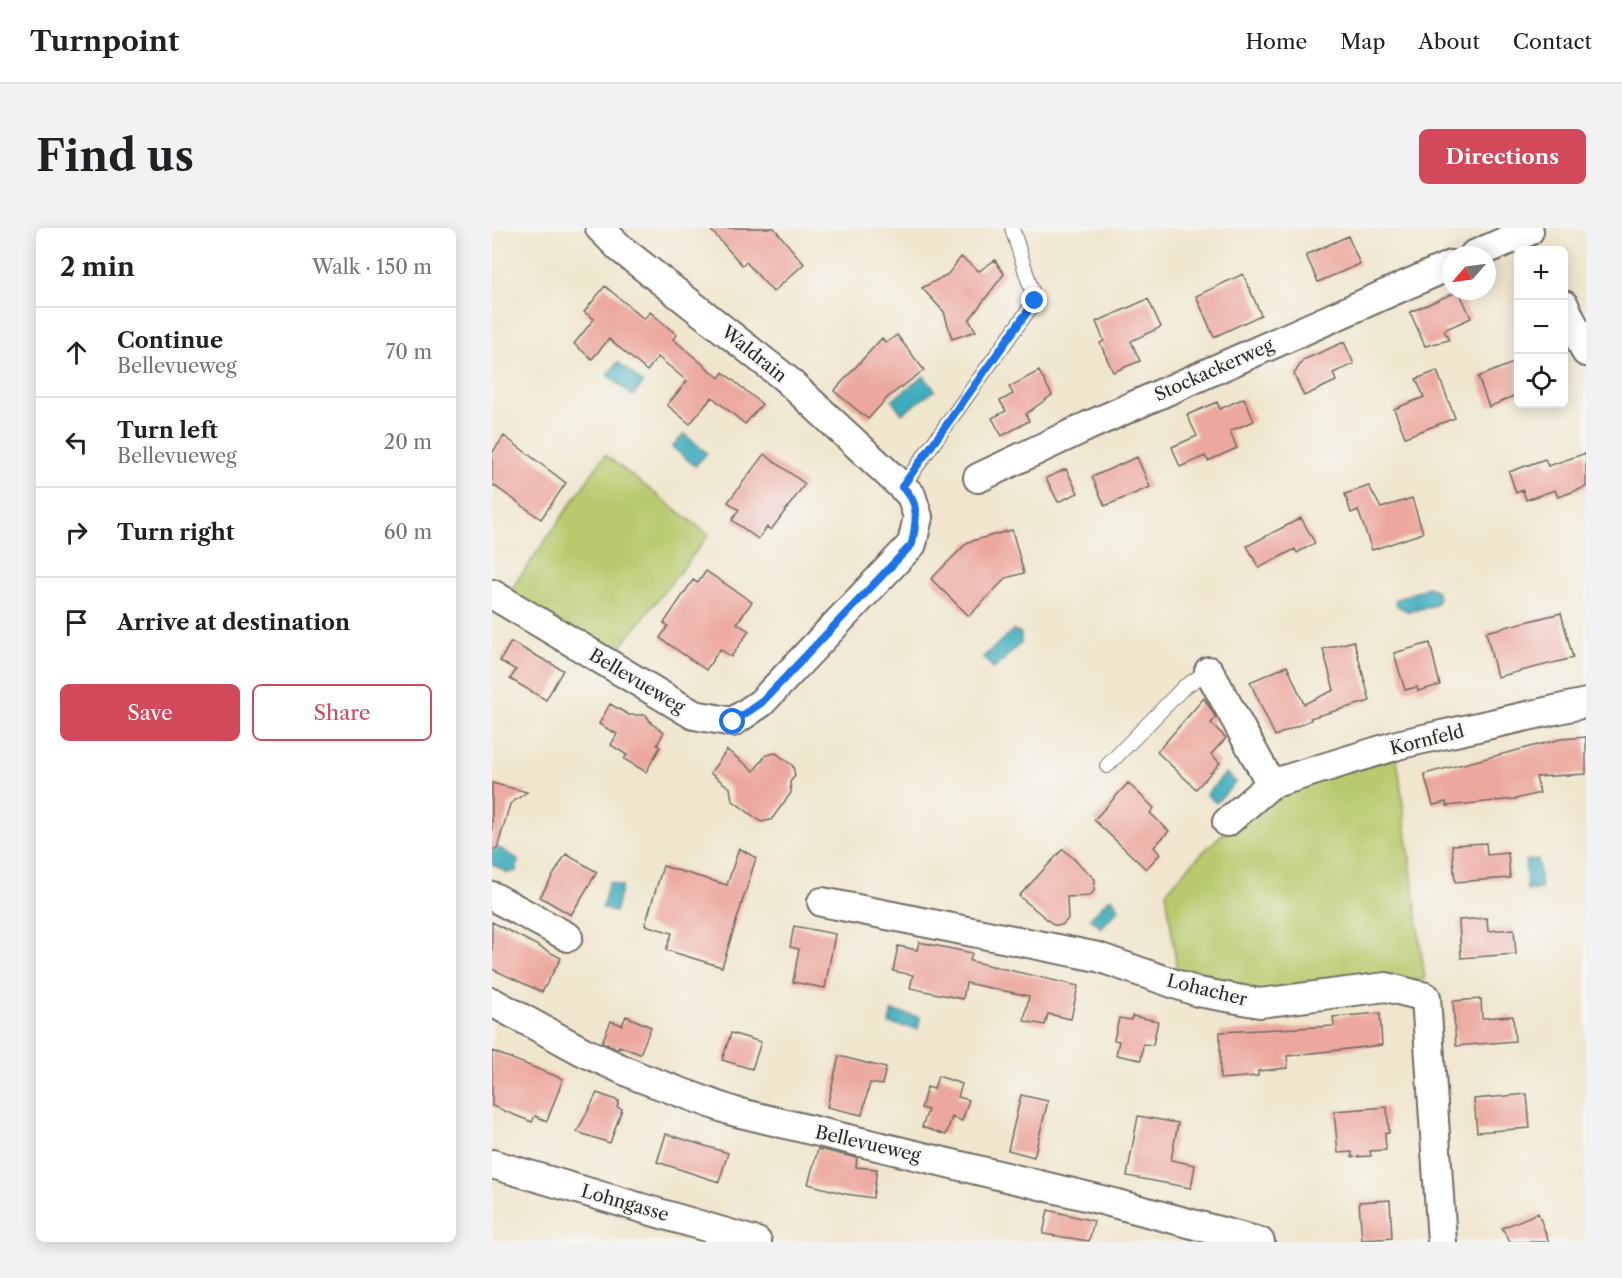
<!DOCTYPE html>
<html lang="en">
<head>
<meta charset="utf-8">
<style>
  body { margin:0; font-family:"Libre Caslon Text",serif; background:#f2f2f2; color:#202124 }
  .controls { position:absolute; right:18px; top:18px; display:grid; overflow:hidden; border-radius:9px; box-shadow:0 3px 15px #0003 }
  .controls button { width:54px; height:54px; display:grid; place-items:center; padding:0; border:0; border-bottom:2px solid #e0e0e0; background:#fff; color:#202124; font:30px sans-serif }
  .compass { position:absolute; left:950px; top:18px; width:54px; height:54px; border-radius:50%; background:#fff; box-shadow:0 3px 15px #0003; rotate:242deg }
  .stop { position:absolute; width:18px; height:18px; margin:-14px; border:4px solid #1a73e8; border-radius:50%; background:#fff }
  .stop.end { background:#1a73e8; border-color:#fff; box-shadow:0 2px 6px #0008 }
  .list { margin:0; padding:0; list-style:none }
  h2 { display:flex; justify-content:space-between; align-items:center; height:78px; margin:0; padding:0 24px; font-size:26px }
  h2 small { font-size:20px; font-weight:400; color:#757577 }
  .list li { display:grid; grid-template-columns:39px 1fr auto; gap:18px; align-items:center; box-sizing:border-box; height:90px; padding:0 24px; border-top:2px solid #e0e0e0 }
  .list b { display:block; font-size:22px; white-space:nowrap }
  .list p { margin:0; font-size:20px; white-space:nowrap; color:#757577 }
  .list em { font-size:20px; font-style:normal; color:#757577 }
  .actions { display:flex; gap:12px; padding:18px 24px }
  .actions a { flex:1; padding:14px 0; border:2px solid #d1495b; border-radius:9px; text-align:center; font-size:21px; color:#d1495b }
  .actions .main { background:#d1495b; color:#fff }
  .icon { flex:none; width:33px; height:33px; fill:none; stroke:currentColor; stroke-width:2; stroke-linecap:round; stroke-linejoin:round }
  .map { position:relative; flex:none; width:1094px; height:1014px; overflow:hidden; border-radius:9px }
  header { display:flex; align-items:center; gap:36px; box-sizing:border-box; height:84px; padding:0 30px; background:#fff; border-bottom:2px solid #e0e0e0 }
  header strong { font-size:28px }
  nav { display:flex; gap:33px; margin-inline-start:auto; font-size:21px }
  .intro { display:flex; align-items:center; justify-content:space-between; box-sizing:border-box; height:144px; padding:0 36px }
  h1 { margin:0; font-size:42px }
  .button { padding:15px 27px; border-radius:9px; background:#d1495b; color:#fff; font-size:21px; font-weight:700 }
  main { display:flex; gap:36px; padding:0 36px }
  aside { flex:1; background:#fff; border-radius:9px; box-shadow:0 3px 15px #0003 }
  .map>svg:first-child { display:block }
  .green { fill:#b8ca6d; stroke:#727a4c; stroke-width:1.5 }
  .water { fill:#3eacbc; stroke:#346c74; stroke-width:1.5 }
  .building { fill:#eca89f }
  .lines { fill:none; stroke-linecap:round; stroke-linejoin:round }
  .service-casing { stroke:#706c64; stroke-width:16 }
  .minor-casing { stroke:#706c64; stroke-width:32 }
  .service { stroke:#fff; stroke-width:14 }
  .minor { stroke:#fff; stroke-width:28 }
  .route { stroke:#1a73e8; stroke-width:8 }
  .labels { text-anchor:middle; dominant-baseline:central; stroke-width:4.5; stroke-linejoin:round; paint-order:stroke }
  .street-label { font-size:18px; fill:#2b2b2b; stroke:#f6f6f2 }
</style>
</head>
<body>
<header>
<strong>Turnpoint</strong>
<nav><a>Home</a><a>Map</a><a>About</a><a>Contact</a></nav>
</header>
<div class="intro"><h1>Find us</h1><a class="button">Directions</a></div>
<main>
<aside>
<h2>2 min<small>Walk · 150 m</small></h2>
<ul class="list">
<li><svg class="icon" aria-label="ahead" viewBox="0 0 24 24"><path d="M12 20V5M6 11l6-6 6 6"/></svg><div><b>Continue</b><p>Bellevueweg</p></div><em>70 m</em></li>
<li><svg class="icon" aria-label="left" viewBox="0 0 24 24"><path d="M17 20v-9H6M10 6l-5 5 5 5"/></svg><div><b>Turn left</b><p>Bellevueweg</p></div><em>20 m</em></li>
<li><svg class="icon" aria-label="right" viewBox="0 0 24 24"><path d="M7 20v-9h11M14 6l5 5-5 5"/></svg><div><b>Turn right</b></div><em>60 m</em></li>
<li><svg class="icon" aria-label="arrive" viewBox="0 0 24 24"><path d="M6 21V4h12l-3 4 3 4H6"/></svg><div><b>Arrive at destination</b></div></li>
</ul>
<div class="actions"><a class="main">Save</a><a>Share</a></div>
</aside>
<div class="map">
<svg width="1094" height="1014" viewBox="0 0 1094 1014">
  <rect width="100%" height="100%" fill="#f6f6f2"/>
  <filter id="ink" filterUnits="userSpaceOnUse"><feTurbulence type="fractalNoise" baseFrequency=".0167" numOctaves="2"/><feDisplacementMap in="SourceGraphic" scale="12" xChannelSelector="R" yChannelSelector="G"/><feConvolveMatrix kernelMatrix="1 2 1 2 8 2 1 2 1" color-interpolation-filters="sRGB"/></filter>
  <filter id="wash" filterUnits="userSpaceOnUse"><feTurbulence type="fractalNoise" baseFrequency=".008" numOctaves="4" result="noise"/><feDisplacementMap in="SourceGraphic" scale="24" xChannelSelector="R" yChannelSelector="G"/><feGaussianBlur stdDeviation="1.35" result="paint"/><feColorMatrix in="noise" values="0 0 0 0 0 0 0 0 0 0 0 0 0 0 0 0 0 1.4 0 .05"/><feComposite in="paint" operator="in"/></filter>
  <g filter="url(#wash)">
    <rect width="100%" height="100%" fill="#f0e6ce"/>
    <!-- green -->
    <path class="green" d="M113 227 217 307 122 427 16 366Z
      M905 529 933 752 747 766 686 748 674 664C712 621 756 575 811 555 841 544 874 537 905 529Z"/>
    <!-- water -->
    <path class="water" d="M126 134 151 155 141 168 115 147Z
      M432 148 443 162 410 186 400 172Z
      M192 206 215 225 203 238 180 219Z
      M936 359 944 362 947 371 943 377 917 384 905 378 903 372Z
      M521 402 529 405V415L502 441 491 429Z
      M734 545 744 554 724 575 714 566Z
      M3 618 26 631 25 643 16 645 0 636V620Z
      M1046 631 1049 661 1035 663 1033 633Z
      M117 654 130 658 123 684 110 680Z
      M617 671H621L627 681 609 700 598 690Z
      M400 783 428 789 426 801 397 796Z"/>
    <g id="blocks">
      <!-- building -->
      <path class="building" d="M217 0H282L312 36 281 64 254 34 250 37Z
        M856 8 868 36 826 54 814 27Z
        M469 29 487 43 503 32 512 46 477 92 484 103 460 111 452 84 430 60 456 46Z
        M751 46 769 87 722 109 704 68Z
        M113 58 152 91 158 84 185 107 181 111 227 150 231 144 270 176 253 196 220 169 198 196 175 177 195 153 166 129 155 143 117 111 100 131 82 116 102 91 92 84Z
        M967 63 979 90 952 102 957 112 933 118 918 84Z
        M656 71 669 99 639 113 648 133 621 144 608 115 612 113 604 94Z
        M405 107 432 142 396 169 376 191 342 163 390 110 394 115Z
        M852 114 862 136 841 145 844 153 812 168 802 146 811 132Z
        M1026 133V166L997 179 986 149Z
        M547 143 560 167 534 186 537 193 510 208 500 190 514 183 508 173 521 166 517 159Z
        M945 143 963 190 913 209 902 181 932 169 924 151Z
        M752 170 762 193 738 203 745 220 716 233 713 228 688 239 680 219 705 208 695 187 725 174 728 181Z
        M12 208 74 255 49 291 0 256V225Z
        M1094 225V259L1066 269 1063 262 1034 272 1031 262 1024 265 1017 244 1053 231 1056 238Z
        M272 226 313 256 279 302 275 299 266 311 240 292 247 282 236 274Z
        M645 229 658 259 613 278 600 249Z
        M574 241 586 265 566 274 554 250Z
        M877 258 889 280 920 270 931 305 880 322 866 282 859 285 853 266Z
        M809 290 823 315 805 325 803 321 767 340 755 318Z
        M520 302 532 345 514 350 477 388 439 351 476 314Z
        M214 343 260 374 245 395 257 403 239 429 228 421 214 442 168 410 176 398 172 395 201 352 206 355Z
        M1069 385 1081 430 1005 449 994 404Z
        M862 413 878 473 818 490 819 492 783 508 758 454 795 438 812 476 842 462 831 421Z
        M19 414 71 442 54 472 18 451 24 442 8 433Z
        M938 415 948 457 926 463 925 459 913 462 902 425Z
        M712 470 724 490 719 495 734 510 719 526 728 535 704 561 665 524Z
        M118 476 137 487H154L160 496 172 504 165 517 168 519 154 544 132 531 135 527 119 517 125 506 107 496Z
        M1094 509V546L1044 549 1048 565 1023 571 955 578 954 574 941 577 932 546 1069 511Z
        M235 522 262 543 274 527 284 525 301 538 303 548 298 554 299 565 279 592 269 594 240 572 238 560 218 545Z
        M0 555 35 564 18 576 5 621H0Z
        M636 555 662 580 658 585 677 603 662 619 668 626 654 641 602 592Z
        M994 615 995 627 1016 625 1018 650 963 654 960 617Z
        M247 620 264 630 230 739 174 722 180 705 153 697 171 638 235 657Z
        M571 621 603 651 602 663 597 668 575 669 576 691 570 697H562L527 668Z
        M74 626 105 644 79 687 48 669Z
        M995 690 996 703 1022 701 1024 726 969 730 967 692Z
        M0 694 69 730 50 764 0 741Z
        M302 698 343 706 333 760 301 754 307 721 298 719Z
        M427 714 480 725 478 733 586 758 579 791 556 786 553 797 532 793 537 768 474 755 471 771 418 760 421 747 401 743 406 718 425 722Z
        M989 771 990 790 1021 788 1023 813 964 818 961 773Z
        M888 785 890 817 795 828 796 840 766 843V848L728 851V804L842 798 841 789Z
        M134 788 159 799 148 826 127 818 126 821 110 814 119 793 130 797Z
        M640 788 666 793 661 817 651 816 649 832 624 827 627 813 622 812 627 790 639 792Z
        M239 805 269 814 260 841 230 832Z
        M0 823 71 851 55 893 43 888 40 894 0 878Z
        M347 828 394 840 390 857 378 855 370 887 335 879Z
        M446 848 470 856 466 869 477 872 470 893 460 889 454 907 430 899 436 882 429 880 435 859 442 861Z
        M105 865 127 873 125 879 130 881 118 915 85 904Z
        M1035 866 1038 900 985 904 982 871Z
        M529 867 556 873 542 929 516 922Z
        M895 879 897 905H893L894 922 878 923 879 928 860 929V924L846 925 842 883Z
        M646 888 686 895 679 932 703 937 699 960 635 948Z
        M174 906 236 925 227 954 165 934Z
        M326 921 365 930 364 939 385 941 381 970 354 966 316 956Z
        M898 972 900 1010 870 1012 867 974Z
        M556 982 602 993 597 1013 551 1006Z
        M1046 985 1057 1014H1018L1010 1000Z"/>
    </g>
  </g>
  <g filter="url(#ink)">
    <use href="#blocks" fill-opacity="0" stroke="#706c64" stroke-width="1.5"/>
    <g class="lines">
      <defs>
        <path id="service" d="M410 259 543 73 520 0
          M615 538 692 459 717 443"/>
        <path id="minor" d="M982 27 1037 3
          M1072 77 1094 124
          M486 250 596 198 959 37
          M0 366 202 487 241 494 269 475 420 316 426 289 419 267 293 150 129 21 108 0
          M717 443 779 556
          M735 594 779 556 909 516 1094 475
          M0 668 76 709
          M330 674 606 729 706 764 768 775 894 759 934 769 950 1014
          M0 774 90 823 147 849 240 883 610 972 768 1014
          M0 936 265 1014"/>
      </defs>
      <!-- service casing -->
      <use href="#service" class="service-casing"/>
      <!-- minor casing -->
      <use href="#minor" class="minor-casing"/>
      <!-- service -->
      <use href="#service" class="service"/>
      <!-- minor -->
      <use href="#minor" class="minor"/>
    </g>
  </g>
  <g class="lines" filter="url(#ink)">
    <!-- route -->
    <path class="route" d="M241 494 269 475 420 316C424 295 429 274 410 259L543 73"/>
  </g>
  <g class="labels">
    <!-- street labels -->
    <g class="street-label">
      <text transform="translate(262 126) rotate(39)">Waldrain</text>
      <text transform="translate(722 142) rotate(-24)">Stockackerweg</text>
      <text transform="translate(145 453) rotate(31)">Bellevueweg</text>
      <text transform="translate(935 512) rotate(-14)">Kornfeld</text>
      <text transform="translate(715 762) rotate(14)">Lohacher</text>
      <text transform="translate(376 916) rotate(13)">Bellevueweg</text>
      <text transform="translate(133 975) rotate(16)">Lohngasse</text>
    </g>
  </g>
</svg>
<div class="controls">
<button>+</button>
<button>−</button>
<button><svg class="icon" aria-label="locate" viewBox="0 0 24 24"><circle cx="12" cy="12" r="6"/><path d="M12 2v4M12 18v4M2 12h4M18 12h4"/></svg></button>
</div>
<svg class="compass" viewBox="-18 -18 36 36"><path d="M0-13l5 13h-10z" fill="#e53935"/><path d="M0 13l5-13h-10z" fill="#757577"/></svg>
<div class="stop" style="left:241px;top:494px"></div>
<div class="stop end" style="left:543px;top:73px"></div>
</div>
</main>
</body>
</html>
